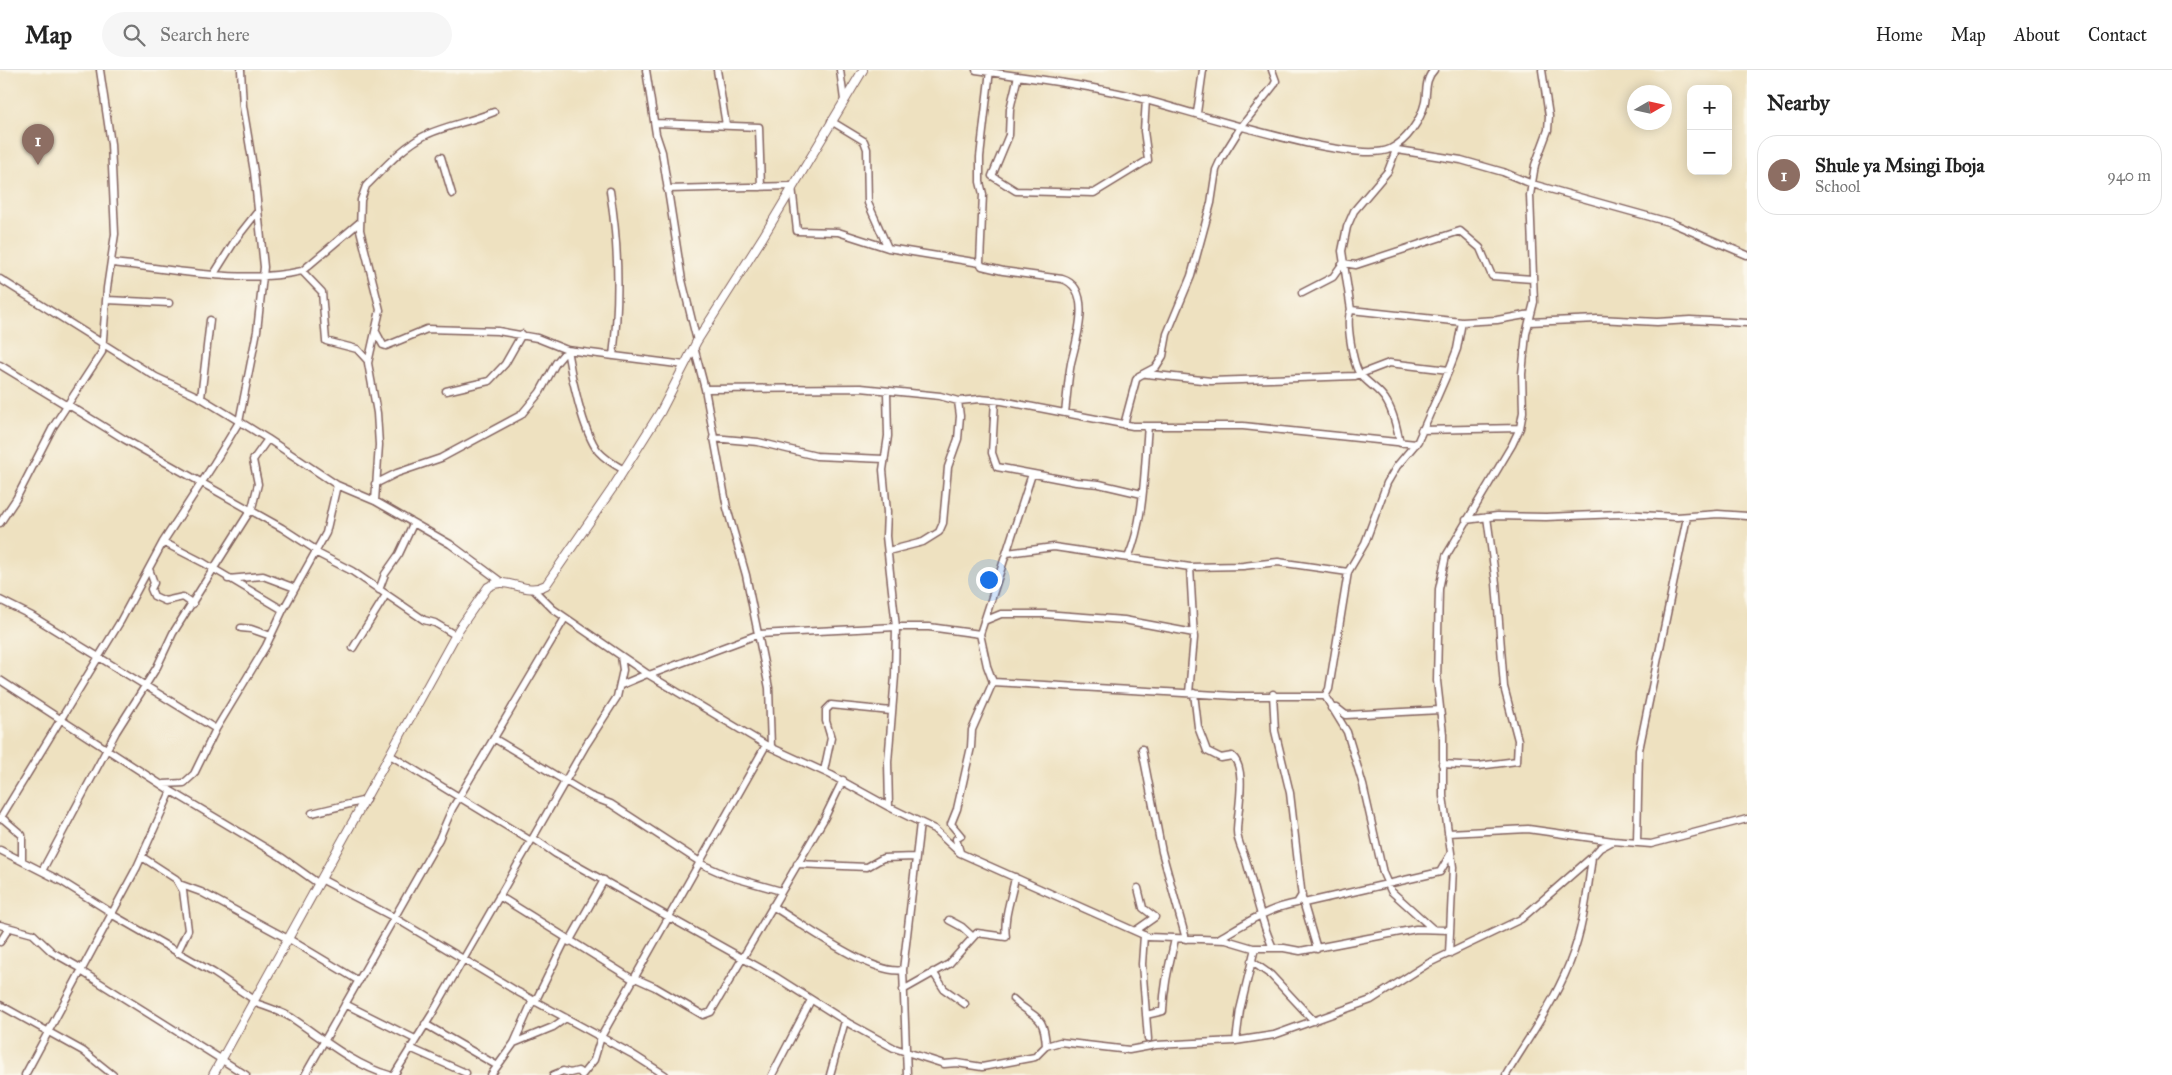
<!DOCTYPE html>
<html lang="en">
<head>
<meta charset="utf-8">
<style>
  body { margin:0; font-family:"IM FELL Great Primer",serif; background:#f6f6f6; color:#222 }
  .controls { position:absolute; right:15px; top:15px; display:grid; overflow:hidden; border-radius:10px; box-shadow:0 2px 12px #0003 }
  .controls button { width:45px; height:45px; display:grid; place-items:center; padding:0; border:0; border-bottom:1px solid #e0e0e0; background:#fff; color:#222; font:25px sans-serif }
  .compass { position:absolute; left:1627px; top:15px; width:45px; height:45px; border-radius:50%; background:#fff; box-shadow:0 2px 12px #0003; rotate:81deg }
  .you { position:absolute; left:988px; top:509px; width:18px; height:18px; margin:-12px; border:4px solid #fff; border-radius:50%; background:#1a73e8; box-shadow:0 0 0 8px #1a73e833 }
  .badge { display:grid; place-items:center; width:32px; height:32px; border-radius:50%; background:#2563eb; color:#fff; font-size:16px; font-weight:700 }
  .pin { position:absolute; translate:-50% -41px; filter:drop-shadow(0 1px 2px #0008) }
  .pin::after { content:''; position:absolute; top:26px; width:18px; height:15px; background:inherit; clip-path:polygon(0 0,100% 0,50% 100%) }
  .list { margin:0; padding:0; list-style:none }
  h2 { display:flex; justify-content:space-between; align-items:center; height:65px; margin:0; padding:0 20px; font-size:21px }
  h2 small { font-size:16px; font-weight:400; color:#767676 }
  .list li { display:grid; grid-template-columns:32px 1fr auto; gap:15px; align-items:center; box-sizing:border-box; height:80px; margin:0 10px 10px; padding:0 10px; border:1px solid #e0e0e0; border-radius:20px }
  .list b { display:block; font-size:19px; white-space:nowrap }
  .list p { margin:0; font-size:16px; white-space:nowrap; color:#767676 }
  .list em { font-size:16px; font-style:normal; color:#767676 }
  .icon { flex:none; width:28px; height:28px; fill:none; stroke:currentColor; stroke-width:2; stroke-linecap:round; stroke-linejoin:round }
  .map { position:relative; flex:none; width:1747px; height:1005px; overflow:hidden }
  header { display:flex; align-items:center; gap:30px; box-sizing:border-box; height:70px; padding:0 25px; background:#fff; border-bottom:1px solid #e0e0e0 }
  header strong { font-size:24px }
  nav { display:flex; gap:28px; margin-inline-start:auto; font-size:18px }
  .search { width:350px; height:45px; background:#f6f6f6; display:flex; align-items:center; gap:12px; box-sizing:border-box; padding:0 18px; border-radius:28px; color:#767676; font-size:19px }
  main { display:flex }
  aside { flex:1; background:#fff }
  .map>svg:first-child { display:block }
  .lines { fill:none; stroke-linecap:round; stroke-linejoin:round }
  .minor-casing { stroke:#83635f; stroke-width:9 }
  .tertiary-casing { stroke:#83635f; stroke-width:10 }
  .minor { stroke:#fff; stroke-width:6 }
  .tertiary { stroke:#fff; stroke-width:8 }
</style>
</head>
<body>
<header>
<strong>Map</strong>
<div class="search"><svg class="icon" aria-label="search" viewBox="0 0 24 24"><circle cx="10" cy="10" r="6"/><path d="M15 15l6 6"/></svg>Search here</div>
<nav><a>Home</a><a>Map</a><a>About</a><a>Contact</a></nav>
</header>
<main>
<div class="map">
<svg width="1747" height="1005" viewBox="0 0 1747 1005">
  <rect width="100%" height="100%" fill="#fbf7ec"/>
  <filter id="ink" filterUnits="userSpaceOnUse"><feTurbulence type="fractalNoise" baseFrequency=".02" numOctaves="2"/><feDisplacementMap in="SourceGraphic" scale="10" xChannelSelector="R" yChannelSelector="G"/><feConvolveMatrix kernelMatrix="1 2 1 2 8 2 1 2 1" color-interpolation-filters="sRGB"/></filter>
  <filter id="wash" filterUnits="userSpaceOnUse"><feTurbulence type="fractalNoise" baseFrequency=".0096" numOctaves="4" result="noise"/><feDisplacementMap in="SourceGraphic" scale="20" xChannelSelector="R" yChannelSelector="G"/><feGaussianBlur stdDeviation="1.12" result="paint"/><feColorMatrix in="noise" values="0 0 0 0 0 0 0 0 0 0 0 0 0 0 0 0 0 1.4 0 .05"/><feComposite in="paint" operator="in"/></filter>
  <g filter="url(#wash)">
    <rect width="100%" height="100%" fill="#eee1c0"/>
  </g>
  <g filter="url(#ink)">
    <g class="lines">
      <defs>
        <path id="minor" d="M646 0 656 64 662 82 682 210 697 271
          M717 0 726 55
          M840 0 844 30
          M976 0C1022 7 1068 12 1114 22 1166 32 1351 97 1390 79 1407 71 1421 50 1425 32 1427 20 1425 9 1434 0
          M990 0 980 87V112L983 124 980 193 982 196 1003 201 1062 209C1094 218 1076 271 1071 293 1068 309 1067 327 1065 343
          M1018 6 1010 39 1009 65 992 106 1016 121 1094 123 1148 90 1144 61 1146 29
          M1197 43 1203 0
          M831 51 864 71 867 79 868 133 888 178 980 193
          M655 53 759 57 761 117
          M1391 79 1461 90 1503 102 1532 114 1672 153 1747 185
          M1396 80 1388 101 1354 141 1347 157 1342 181 1351 240 1462 252 1497 250 1531 244
          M441 87 452 124
          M667 119 792 116 797 161 838 162 888 178
          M610 121C619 177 620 230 613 286
          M113 193C174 199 241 215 302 201L360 152
          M302 201 322 222 326 271 357 279 368 291
          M214 204 236 169 258 141
          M0 209 156 307 201 328 268 369 337 415 375 431 450 474 500 511
          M1302 223 1333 207 1343 193 1356 195 1460 161 1480 178 1492 206 1533 209
          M107 230 169 233
          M1351 240C1345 249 1353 295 1360 304 1368 314 1381 320 1387 332 1394 344 1397 359 1400 373
          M1529 252 1598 249 1657 252 1690 250 1747 253
          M376 262 383 275 386 276 427 259 498 261 537 268 567 280 685 295
          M694 277 705 319 727 438 746 505 769 618 771 677
          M567 280C571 305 583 362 598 381 605 389 615 395 624 400
          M0 295 66 335
          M1147 304 1211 311 1355 306 1389 293 1449 300
          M705 319 861 318 940 326 958 331 980 329 1002 331 1133 356H1243L1416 374
          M446 321 489 311 505 294 522 264
          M887 322 888 366 883 400 887 442 886 466 896 557 895 606 888 692 889 737
          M201 328 210 250
          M995 330 992 383 997 397 1076 412 1099 414 1142 424
          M67 334 124 369 282 458 316 480
          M1124 355 1136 310 1139 306 1156 297 1163 286 1167 264 1191 206 1211 133 1216 100 1221 89 1241 57 1274 15 1276 11 1272 0
          M1421 360 1520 358
          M713 368 758 372 816 386 884 389
          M1032 404 980 564 987 596 993 612 1235 626H1325L1329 619 1348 502 1365 473 1387 413 1397 396 1418 371 1449 300 1457 279 1462 252
          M375 414 397 403 441 388 521 345 540 322 556 293 567 280
          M375 431 379 375 377 343 368 293 380 240 360 160 361 130 366 116C384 98 404 75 428 64 449 55 472 51 494 42
          M251 442 258 414 253 390 268 369
          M1466 450 1497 446 1546 447 1620 444 1677 447 1718 444 1747 446
          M0 453 16 429 53 357 102 282 107 218 115 164 111 74 100 0
          M163 472 204 493 283 540
          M888 481 923 472 939 462 943 453 948 397 958 369 960 346 958 331
          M315 482 352 501 424 550 435 553 455 565
          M1007 483 1054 477 1190 497 1243 496 1278 492 1348 502
          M1128 488C1145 447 1144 400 1148 356
          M149 499 154 513 151 519 154 526 165 531 183 527 193 534
          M228 509 263 506 295 518
          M533 519 553 539 649 605 766 675 831 705 889 737 934 759 960 783 1148 867 1226 870 1253 878H1284L1300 881 1416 859 1450 860
          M379 520 385 504 399 484 413 454
          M0 530 32 546 216 659
          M984 551 1001 544H1044L1124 550 1194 563
          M241 558 251 559 271 566
          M353 578 384 528
          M649 605 759 564 896 557H929L980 564
          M0 610 171 721 281 787 319 814
          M621 615 647 604
          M1189 623 1194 568 1190 497
          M1194 623 1198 657 1207 681 1221 688 1232 686C1248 699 1237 742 1237 761 1237 773 1244 782 1247 794 1255 822 1261 852 1273 878
          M1273 624 1275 661 1290 723 1302 828 1317 879
          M1325 626 1347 662 1363 715 1383 803 1391 821 1433 859
          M1331 638H1337L1346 645 1440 640
          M495 669 590 726 611 734 700 792
          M1142 679 1162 782 1186 869
          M390 685 531 771
          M1442 694 1478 696 1517 691 1518 670 1504 617 1496 513 1487 447
          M824 701 831 668 826 651V640L831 635 891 641
          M164 714 184 713 194 704 216 659 266 576 283 540 326 463 337 415
          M312 743 366 730
          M1 747 22 765V791
          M0 749 120 552 163 472 213 395 239 352 257 261 264 197 254 102 243 36 241 0
          M1448 763 1528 759 1613 771
          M533 768 556 784 776 907 850 954 894 978 944 994 957 993 982 997 1035 987 1046 976 1060 972 1129 980 1156 975 1235 971 1274 965 1371 930 1429 893 1521 849 1592 787
          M1637 772 1639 680 1687 447
          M0 780 61 811 112 843
          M960 782 956 769 961 766 951 754 957 739 971 677 972 660 993 612
          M142 787 176 809 183 821 188 860 177 883
          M699 793 728 806 781 821
          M797 794 867 797 883 788 916 787
          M42 801 116 662 157 597 173 563 250 441
          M321 809 395 848 518 922 632 984 665 1005
          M179 814 201 822 288 869
          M499 826 634 910
          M1304 833 1440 802 1451 783
          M772 836C801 853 872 906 903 900
          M111 844 214 903 253 929
          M949 850 962 857 973 867
          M0 855 33 864 52 882 82 899
          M1135 861 1155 847 1143 838 1138 818
          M1144 865 1142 894 1148 969
          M289 869 359 911
          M1218 869C1244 854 1268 838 1297 833L1302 825
          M0 872 9 858
          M569 872 604 810
          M1449 884 1453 797 1443 726V664L1437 611 1439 519 1446 486 1512 375 1520 358 1523 342 1522 304 1526 264 1534 232 1530 125 1535 95 1548 60 1549 46 1542 0
          M1251 891 1271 905 1314 951
          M81 901 246 1005
          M933 902 944 919 965 934
          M635 908 655 917 703 945 711 942 824 749 843 710
          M903 920 949 894 977 863 1006 867C1003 847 1012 827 1015 807
          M1013 929C1034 950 1044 941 1046 976
          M252 932C265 936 280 941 292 948 322 968 353 995 389 1005
          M535 932 566 869
          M345 934 415 969
          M0 935 83 981 113 1005
          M1146 945 1163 941C1164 914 1169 896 1175 869
          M425 954 496 995
          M1236 971 1240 940 1255 878
          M514 973 553 957 566 948
          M410 978 466 1003
          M25 1005 137 797 171 721
          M305 1005 439 769 452 739 565 548
          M394 1005 432 944 586 675 617 627 623 600 621 586
          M491 1005 514 973 533 930
          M553 1005 563 1001 570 1003 578 1001 582 1004
          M582 1005 594 990 601 967 766 675
          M772 1005 811 930
          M830 1005 845 951
          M907 1005 903 900 920 753
          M1506 1005C1530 965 1559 926 1574 881 1584 851 1588 819 1592 787L1600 778 1613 771 1651 774 1747 749"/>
        <path id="tertiary" d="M213 1005 459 559 488 517C508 504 524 527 546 515L612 419 661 341 697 271 763 167 863 0"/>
      </defs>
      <!-- minor casing -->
      <use href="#minor" class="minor-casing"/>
      <!-- tertiary casing -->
      <use href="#tertiary" class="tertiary-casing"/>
      <!-- minor -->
      <use href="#minor" class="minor"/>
      <!-- tertiary -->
      <use href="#tertiary" class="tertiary"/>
    </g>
  </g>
</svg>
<div class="controls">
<button>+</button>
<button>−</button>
</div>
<svg class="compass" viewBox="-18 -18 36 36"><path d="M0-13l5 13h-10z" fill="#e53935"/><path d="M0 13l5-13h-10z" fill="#767676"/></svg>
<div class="you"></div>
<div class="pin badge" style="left:38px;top:95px;background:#8d6e63">1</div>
</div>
<aside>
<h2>Nearby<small></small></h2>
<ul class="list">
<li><span class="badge" style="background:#8d6e63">1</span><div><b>Shule ya Msingi Iboja</b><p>School</p></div><em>940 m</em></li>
</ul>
</aside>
</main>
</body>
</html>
